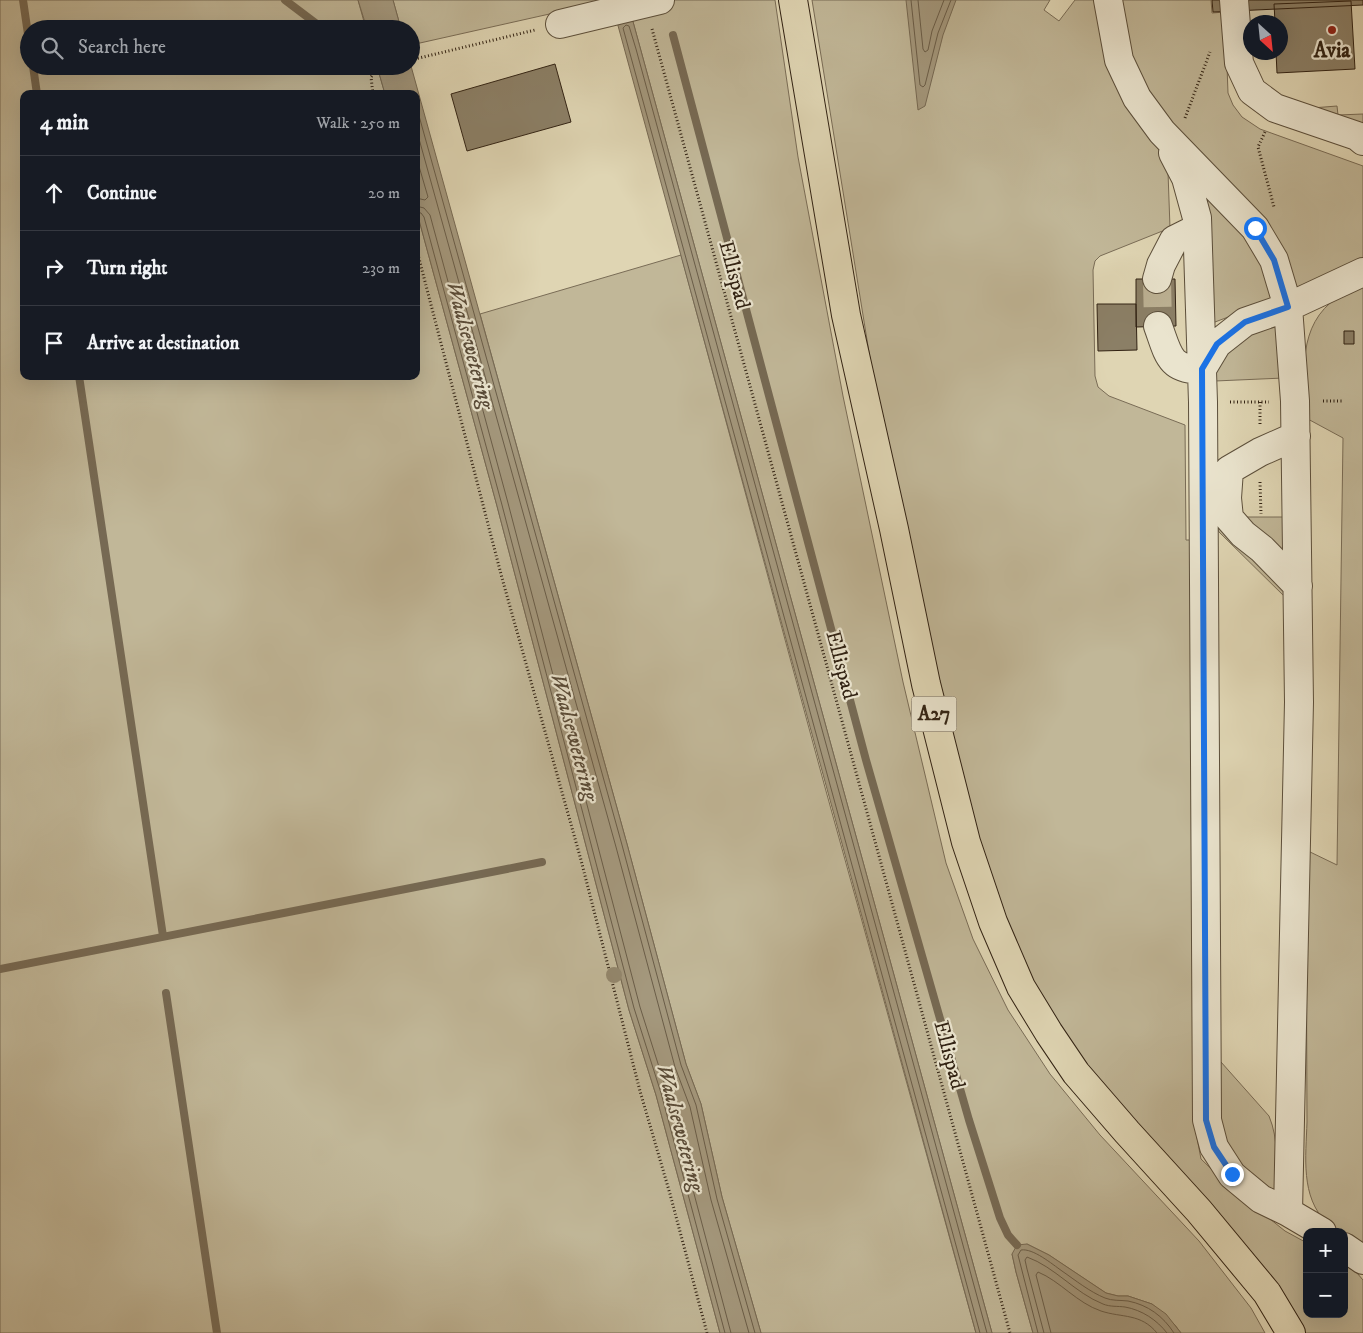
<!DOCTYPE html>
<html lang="en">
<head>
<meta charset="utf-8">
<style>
  body { margin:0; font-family:"IM FELL DW Pica",serif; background:#20242c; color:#f1f3f6 }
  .controls { position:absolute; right:15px; bottom:15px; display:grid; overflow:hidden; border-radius:10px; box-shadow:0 5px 20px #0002 }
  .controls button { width:45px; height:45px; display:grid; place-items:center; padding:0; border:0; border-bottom:1px solid #363941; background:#171b24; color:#f1f3f6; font:25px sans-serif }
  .compass { position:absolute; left:1243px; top:15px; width:45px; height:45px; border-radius:50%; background:#171b24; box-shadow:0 5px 20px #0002; rotate:153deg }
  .stop { position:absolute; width:15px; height:15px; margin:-11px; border:4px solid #1a73e8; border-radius:50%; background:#fff }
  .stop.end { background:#1a73e8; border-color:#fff; box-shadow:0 1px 5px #0008 }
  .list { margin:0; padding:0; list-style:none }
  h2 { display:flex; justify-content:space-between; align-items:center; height:65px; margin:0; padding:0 20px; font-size:21px }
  h2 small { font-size:16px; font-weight:400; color:#9ea1a6 }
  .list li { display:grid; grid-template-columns:32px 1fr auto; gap:15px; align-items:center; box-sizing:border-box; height:75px; padding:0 20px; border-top:1px solid #363941 }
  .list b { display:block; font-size:19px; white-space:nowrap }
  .list em { font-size:16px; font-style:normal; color:#9ea1a6 }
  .icon { flex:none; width:28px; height:28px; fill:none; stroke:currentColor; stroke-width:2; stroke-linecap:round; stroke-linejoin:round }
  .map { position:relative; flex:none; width:1363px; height:1333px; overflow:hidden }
  .search { position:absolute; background:#171b24; box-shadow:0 5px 20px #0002; left:20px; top:20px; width:400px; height:55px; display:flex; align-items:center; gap:12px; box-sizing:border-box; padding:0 18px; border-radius:28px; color:#9ea1a6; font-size:19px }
  .panel { position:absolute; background:#171b24; box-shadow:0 5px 20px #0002; left:20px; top:90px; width:400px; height:290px; border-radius:10px }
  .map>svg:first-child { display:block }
  .green { fill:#c1b798; stroke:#796c56 }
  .water { fill:#a4987d; stroke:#766953 }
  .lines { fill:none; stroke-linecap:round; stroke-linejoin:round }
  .shore { stroke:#6a5d48; stroke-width:1 }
  .stream { stroke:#766953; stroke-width:8 }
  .building { fill:#8b7f66; stroke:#312213 }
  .minor-tunnel { stroke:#bcb193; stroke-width:28; stroke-dasharray:28 14; stroke-linecap:butt }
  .minor-casing { stroke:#5c4f3b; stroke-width:30 }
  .highway-casing { stroke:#312213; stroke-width:30 }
  .path { stroke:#312213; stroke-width:3; stroke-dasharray:1 2.5; stroke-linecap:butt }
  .minor { stroke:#eae4ce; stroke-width:28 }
  .highway { stroke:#dfd5b3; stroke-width:28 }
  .tree { fill:#93876d }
  .route { stroke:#1a73e8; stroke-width:6 }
  .poi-dot { fill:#8f2418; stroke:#eae4ce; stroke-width:2 }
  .labels { text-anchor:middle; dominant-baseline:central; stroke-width:4.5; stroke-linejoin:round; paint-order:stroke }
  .shield { fill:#eae4ce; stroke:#685c4b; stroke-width:1 }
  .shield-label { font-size:20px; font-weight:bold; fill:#312213 }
  .poi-label { font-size:21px; font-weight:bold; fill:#312213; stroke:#eae4ce }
  .street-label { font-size:21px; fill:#312213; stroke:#eae4ce }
  .water-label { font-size:22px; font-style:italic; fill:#594b38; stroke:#eae4ce }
</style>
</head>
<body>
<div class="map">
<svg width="1363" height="1333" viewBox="0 0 1363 1333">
  <rect width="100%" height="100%" fill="#dfd5b3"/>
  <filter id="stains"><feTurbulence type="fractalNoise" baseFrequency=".004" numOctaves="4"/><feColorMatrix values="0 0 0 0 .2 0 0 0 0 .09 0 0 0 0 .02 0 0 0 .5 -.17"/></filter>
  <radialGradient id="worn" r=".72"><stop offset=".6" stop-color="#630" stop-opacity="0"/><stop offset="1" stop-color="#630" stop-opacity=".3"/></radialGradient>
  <!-- green -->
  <path class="green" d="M0 0H358L366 29H29V66H377L385 94H24V376H416V209L497 506 629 1010 656 1095 720 1333H0Z
    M393 0H612L411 45V29H401Z
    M641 0H775L798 157 843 396 903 682 946 863 973 939 1008 1010 1050 1074 1100 1135 1199 1241 1251 1308 1265 1333H1181L1175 1325 1152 1304 1128 1296H1118L1106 1293 1049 1255 1027 1244 1012 1254 1016 1272 1033 1333H992L632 18Z
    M812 0H1050L1044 10 1059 21 1075 0H1099L1151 136 1161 154 1168 172 1170 228 1100 256 1095 261 1093 270 1095 376 1098 387 1109 396 1185 425 1186 540H1195L1194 1122 1201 1159 1230 1187 1285 1231 1307 1243V1314H1344V1264L1357 1273 1363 1280V1333H1302L1076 1060 1020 969 960 785 885 451Z
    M1121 0H1211L1212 13 1225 12 1228 93 1233 105 1242 117 1260 129 1363 166V259L1298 290 1275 240 1165 122 1136 74Z
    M1337 106 1338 115 1363 114V124L1313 110 1312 108Z
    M1201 191 1255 245 1276 299 1215 322H1212Z
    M681 255 826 791 976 1333H761L722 1197 701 1104 686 1064 627 844 480 314Z
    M1363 287V1246L1344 1236V1232C1336 1232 1333 1229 1327 1223 1300 1197 1306 1156 1307 1122L1306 850 1337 865 1343 438 1306 418C1304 375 1296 325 1338 297 1345 293 1355 290 1363 287Z
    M1279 320 1284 378 1215 381C1215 365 1229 345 1243 336 1254 329 1268 325 1279 320Z
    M1239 517H1286L1287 566Z
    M1221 527 1288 591V600L1219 532 1217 528Z
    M1221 1062 1269 1116C1279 1140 1276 1164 1276 1190L1274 1193 1240 1168 1221 1141 1215 1063Z"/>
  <!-- water -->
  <path class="water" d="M358 0H393L401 29H367Z
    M906 0H956L943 35 925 106 918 110Z
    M632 18 992 1333H976L617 22Z
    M377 66H411L627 844 686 1064 701 1104 722 1197 761 1333H720L656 1095 629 1010 497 506 416 209V94H385Z
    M1027 1244 1049 1255 1106 1293 1118 1296H1128L1152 1304 1166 1314 1181 1333H1033L1016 1272 1012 1254 1017 1245Z"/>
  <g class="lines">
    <!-- shore -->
    <path class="shore" d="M911 0 920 85 923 87 925 85 938 33 951 0
      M918 0 923 49 925 52 928 50 932 31 944 0
      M416 105 622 845 681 1065 696 1105 717 1199 755 1333
      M416 128 616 847 675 1067 690 1107 711 1200 749 1333
      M416 156 428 197 425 200 416 198
      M416 206 424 208 430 215 508 503 640 1007 667 1092 731 1333
      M416 212 421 213 424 217 502 505 634 1008 661 1093 725 1333
      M980 1333 623 28 626 25 629 26 636 49 987 1333
      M1038 1333 1018 1255 1021 1250C1033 1248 1052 1264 1062 1271 1075 1280 1090 1292 1105 1298 1112 1301 1120 1300 1128 1301 1148 1305 1163 1316 1174 1333
      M1044 1333 1027 1269 1025 1260 1027 1257C1055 1267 1075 1293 1103 1304 1110 1307 1118 1306 1125 1307 1142 1310 1157 1320 1167 1333
      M1051 1333 1036 1275 1038 1272C1060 1281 1077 1303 1101 1311 1122 1318 1141 1313 1157 1333"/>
    <!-- stream -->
    <path class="stream" d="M23 0 29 41
      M285 0 322 28 331 25
      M673 35 866 760 969 1120 1000 1218 1008 1235 1017 1245
      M33 66 37 94
      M79 376 163 936
      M0 969 542 862
      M166 993 217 1333"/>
  </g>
  <!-- building -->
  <path class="building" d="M1212 0H1363V5L1213 12Z
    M1351 1 1355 69 1277 73 1276 52H1280V22H1275L1274 4Z
    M555 64 571 122 467 151 451 94Z
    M1136 279H1175L1176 326 1136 327Z
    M1097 304H1136L1137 350 1098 351Z
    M1344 331H1354V344H1344Z"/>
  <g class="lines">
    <!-- minor-tunnel -->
    <path class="minor-tunnel" d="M1157 279 1158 326"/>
    <defs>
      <path id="minor" d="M1108 0 1119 60 1137 98 1162 132 1255 228 1274 260 1288 307 1295 401 1299 702 1288 1212 1322 1232
        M1234 0 1239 63 1252 91 1275 108 1357 136 1363 141
        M560 24 660 0
        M1173 153 1186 178 1197 218 1203 402 1207 1120 1214 1147 1232 1175 1261 1199 1288 1212
        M1157 279 1161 265 1174 240 1196 229
        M1158 326C1168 353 1169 371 1202 369L1217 344 1245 322 1288 307 1363 272
        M1296 436 1260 452 1229 470 1227 498 1229 518 1243 534 1262 549 1298 586
        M1344 1247 1363 1260"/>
      <path id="highway" d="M793 0 846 315 894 529 926 684 966 842 993 922 1021 987 1049 1033 1076 1073 1127 1132 1199 1211 1267 1293 1291 1333"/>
    </defs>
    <!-- minor casing -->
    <use href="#minor" class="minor-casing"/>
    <!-- highway casing -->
    <use href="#highway" class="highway-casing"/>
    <!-- path -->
    <path class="path" d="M652 29 1010 1333
      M411 60 535 30
      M373 94 371 77 375 72 392 66
      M1185 118 1210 52
      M1265 132 1258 147 1274 207
      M416 247 502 578 581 860 640 1091 670 1194 707 1333
      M1323 401H1344
      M1230 402H1269
      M1260 424V402
      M1260 482 1261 514"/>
    <!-- minor -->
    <use href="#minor" class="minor"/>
    <!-- highway -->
    <use href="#highway" class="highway"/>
  </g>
  <!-- trees -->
  <circle class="tree" cx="614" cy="975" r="8"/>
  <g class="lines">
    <!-- route -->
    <path class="route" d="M1232 1174 1214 1147 1206 1120 1202 369 1217 344 1245 322 1288 307 1274 260 1255 228"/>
  </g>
  <!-- markers -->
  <circle class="poi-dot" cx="1332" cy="30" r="5"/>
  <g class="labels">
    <!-- shield labels -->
    <rect class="shield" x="911.5" y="696.5" width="45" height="35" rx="4"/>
    <g class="shield-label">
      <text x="934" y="714">A27</text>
    </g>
    <!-- poi labels -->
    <g class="poi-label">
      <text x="1332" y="51">Avia</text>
    </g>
    <!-- street labels -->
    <g class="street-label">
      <text transform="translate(734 275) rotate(75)">Ellispad</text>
      <text transform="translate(841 665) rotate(75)">Ellispad</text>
      <text transform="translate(949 1055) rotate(75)">Ellispad</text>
    </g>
    <!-- water labels -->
    <g class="water-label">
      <text transform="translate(470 345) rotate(75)">Waalsewetering</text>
      <text transform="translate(574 737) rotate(75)">Waalsewetering</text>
      <text transform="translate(680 1128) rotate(75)">Waalsewetering</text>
    </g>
  </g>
  <rect width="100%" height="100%" filter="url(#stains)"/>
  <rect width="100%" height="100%" fill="url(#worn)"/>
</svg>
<div class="controls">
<button>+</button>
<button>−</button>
</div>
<svg class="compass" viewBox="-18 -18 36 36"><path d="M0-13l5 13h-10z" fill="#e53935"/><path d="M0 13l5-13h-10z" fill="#9ea1a6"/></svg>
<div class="stop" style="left:1255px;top:228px"></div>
<div class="stop end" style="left:1232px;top:1174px"></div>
<div class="search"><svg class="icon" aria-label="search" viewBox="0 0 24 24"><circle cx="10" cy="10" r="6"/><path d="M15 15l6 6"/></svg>Search here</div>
<section class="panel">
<h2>4 min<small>Walk · 250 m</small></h2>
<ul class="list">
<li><svg class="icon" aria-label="ahead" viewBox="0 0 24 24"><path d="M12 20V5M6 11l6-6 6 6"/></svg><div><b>Continue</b></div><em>20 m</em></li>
<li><svg class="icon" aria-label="right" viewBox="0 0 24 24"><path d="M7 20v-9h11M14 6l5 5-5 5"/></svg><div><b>Turn right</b></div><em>230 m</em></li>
<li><svg class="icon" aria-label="arrive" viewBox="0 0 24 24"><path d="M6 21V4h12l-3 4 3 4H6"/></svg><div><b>Arrive at destination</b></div></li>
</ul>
</section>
</div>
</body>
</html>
